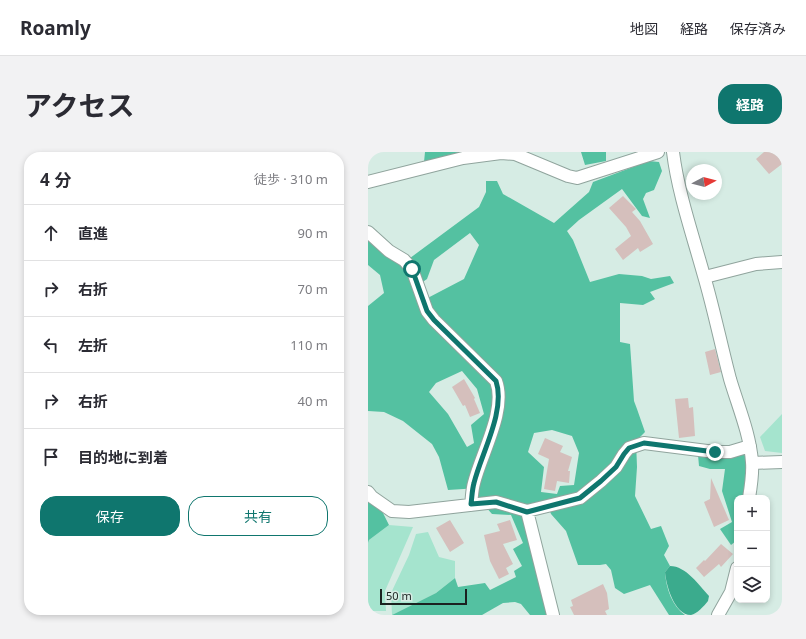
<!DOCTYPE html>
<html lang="ja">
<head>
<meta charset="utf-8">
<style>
  body { margin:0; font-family:"Noto Sans","Noto Sans JP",sans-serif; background:#f2f2f3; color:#2b2b33 }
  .controls { position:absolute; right:12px; bottom:12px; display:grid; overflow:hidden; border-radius:8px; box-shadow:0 2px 6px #0003 }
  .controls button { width:36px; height:36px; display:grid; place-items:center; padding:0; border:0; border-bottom:1px solid #e1e1e2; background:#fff; color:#2b2b33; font:20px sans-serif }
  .compass { position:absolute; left:318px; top:12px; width:36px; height:36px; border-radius:50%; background:#fff; box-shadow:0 2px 6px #0003; rotate:83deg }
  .scale { position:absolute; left:12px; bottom:10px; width:87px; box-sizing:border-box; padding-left:4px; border:2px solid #1b2220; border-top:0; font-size:11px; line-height:14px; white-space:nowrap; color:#1b2220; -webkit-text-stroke:3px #d6ece4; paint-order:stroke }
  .stop { position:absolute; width:12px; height:12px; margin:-9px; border:3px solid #0f766e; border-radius:50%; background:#fff }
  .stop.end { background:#0f766e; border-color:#fff; box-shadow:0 1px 4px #0008 }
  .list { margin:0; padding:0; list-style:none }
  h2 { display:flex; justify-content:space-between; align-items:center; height:52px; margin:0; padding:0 16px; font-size:17px }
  h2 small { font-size:13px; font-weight:400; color:#7c7c81 }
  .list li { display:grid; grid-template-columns:26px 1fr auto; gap:12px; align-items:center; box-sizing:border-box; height:56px; padding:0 16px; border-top:1px solid #e1e1e2 }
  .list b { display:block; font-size:15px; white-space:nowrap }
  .list em { font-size:13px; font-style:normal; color:#7c7c81 }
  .actions { display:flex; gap:8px; padding:12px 16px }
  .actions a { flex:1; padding:9px 0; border:1px solid #0f766e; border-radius:16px; text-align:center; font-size:14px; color:#0f766e }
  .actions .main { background:#0f766e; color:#fff }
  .icon { flex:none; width:22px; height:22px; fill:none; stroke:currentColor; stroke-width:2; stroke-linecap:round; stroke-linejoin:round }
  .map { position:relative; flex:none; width:414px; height:463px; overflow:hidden; border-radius:16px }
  header { display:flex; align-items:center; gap:24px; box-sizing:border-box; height:56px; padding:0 20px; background:#fff; border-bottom:1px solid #e1e1e2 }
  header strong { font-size:19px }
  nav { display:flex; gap:22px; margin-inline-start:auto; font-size:14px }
  .intro { display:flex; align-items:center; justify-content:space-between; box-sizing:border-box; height:96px; padding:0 24px }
  h1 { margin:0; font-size:28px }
  .button { padding:10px 18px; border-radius:16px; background:#0f766e; color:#fff; font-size:14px; font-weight:700 }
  main { display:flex; gap:24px; padding:0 24px }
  aside { flex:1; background:#fff; border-radius:16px; box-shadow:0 2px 6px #0003 }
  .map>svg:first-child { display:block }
  .green { fill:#a5e4ce }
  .forest { fill:#54c1a1; fill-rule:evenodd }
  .water { fill:#3bab8d }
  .building { fill:#d5bfbc }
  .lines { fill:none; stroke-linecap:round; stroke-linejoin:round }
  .street-casing { stroke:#90a49d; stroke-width:14 }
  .street { stroke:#fff; stroke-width:12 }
  .route { stroke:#0f766e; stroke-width:5 }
</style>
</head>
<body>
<header>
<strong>Roamly</strong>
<nav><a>地図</a><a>経路</a><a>保存済み</a></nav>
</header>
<div class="intro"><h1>アクセス</h1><a class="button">経路</a></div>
<main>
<aside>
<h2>4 分<small>徒歩 · 310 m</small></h2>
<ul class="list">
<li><svg class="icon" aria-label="ahead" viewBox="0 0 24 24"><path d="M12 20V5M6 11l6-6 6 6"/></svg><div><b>直進</b></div><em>90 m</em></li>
<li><svg class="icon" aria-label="right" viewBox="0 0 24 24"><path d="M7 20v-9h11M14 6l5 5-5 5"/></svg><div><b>右折</b></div><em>70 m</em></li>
<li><svg class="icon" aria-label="left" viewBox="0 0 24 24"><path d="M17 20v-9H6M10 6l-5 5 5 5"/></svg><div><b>左折</b></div><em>110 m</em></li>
<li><svg class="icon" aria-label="right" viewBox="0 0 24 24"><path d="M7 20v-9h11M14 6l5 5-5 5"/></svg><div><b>右折</b></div><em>40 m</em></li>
<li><svg class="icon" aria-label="arrive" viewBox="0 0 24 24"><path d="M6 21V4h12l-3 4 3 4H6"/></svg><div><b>目的地に到着</b></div></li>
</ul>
<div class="actions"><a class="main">保存</a><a>共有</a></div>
</aside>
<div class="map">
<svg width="414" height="463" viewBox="0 0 414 463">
  <rect width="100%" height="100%" fill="#d6ece4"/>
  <!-- green -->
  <path class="green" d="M414 262V301L397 299 392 285Z
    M21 373 45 375 17 439 18 459H0V391L1 388Z
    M60 380 71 405 87 409V426L68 441 24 463 23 441 41 403 48 382Z"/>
  <!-- forest -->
  <path class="forest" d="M57 0H96L56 10Z
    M213 0H238V9L217 13Z
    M281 9 291 10 294 19 286 38 278 41 275 47 282 66 274 64 254 37 211 68 199 79 205 88 222 130 251 122 274 124 283 127 302 124 306 131 282 140 287 147 275 153 252 151V190L262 192 266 249 269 257 277 280 268 289 269 315 267 344 283 377 293 374 301 394 296 403 302 414 297 420C298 436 304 454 317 463H301L282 433 256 442 247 436 243 418 238 412 232 413H210L198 379 183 362 179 351 156 355 183 463H162L153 452 147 450 135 451 114 463H24L68 441 87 426 90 435 117 431 122 438 148 425 146 419 154 414 145 397 155 391 143 363 124 362 110 346 111 336 80 338 71 305 64 292 35 269 16 260 0 259V154L16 141 12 123 0 113V86L34 112 111 55 118 40V29H129L135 42 186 71 221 40 225 30ZM102 81 111 93 96 127 52 150 46 136 59 127 66 108ZM94 219 109 237 116 262 103 273 106 291 99 295 80 262 61 240 68 231ZM184 278 204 284 211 301 206 333 192 334 189 342 173 340 176 315 160 300 166 281Z
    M374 301 379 305 376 346H369V382L368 389 363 393 352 377 364 370 354 339 357 317H342L331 314 330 303Z
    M0 348 15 361 21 373 1 388 0 391Z"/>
  <!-- water -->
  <path class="water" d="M302 414C318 414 331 433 341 444L340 449C336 454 329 462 323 463 306 463 298 432 297 420Z"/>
  <!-- building -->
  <path class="building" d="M396 0H414V12L401 22 388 7Z
    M255 44 268 57 264 60 272 69 285 92 272 100 270 96 255 108 247 97 263 84 258 75 241 56Z
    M347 197 353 220 342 223 337 200Z
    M96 227 107 246 106 247 112 261 102 265 97 253 95 254 84 235Z
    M320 246 321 256 325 255 327 284 311 286 307 247Z
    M177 286 195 294 192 300 204 305 200 319H202L201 331 189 329 187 339 176 337 181 307 170 302Z
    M343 326 361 368 346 375 336 350 342 347Z
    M82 368 96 391 82 400 68 376Z
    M142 368 149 388 135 392 145 412 138 416 141 422 131 427 122 409 116 383 132 379 129 372Z
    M353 392 365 402 353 415 351 412 336 425 328 416 336 408 337 409Z
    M235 432 239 441 241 457 237 459 239 463H206L202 455 205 454 203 448Z"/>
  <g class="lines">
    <defs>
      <path id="street" d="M305 0C310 41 325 84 336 124 346 158 353 193 362 227 370 254 382 282 384 310 385 322 383 334 381 346
        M0 30 95 6 133 1 147 2 200 24 209 26 290 0
        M0 80 21 99 36 108 44 117 59 159 66 168 128 229C139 258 113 302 106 331 104 338 104 345 103 353
        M337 125 388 112 414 110
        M384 311 414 310
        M0 340 4 345 24 359 41 360 128 350 159 359 212 346 233 329 248 315 256 302 261 296 276 291 347 300H362L382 294
        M159 359 185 463
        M350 463 363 440 369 416"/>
    </defs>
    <!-- street casing -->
    <use href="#street" class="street-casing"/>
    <!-- street -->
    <use href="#street" class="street"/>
  </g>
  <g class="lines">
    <!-- route -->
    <path class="route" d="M44 117 59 159 66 168 128 229C138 259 113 302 106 331 104 338 104 345 103 352L128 350 159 360 212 346 233 329 248 315 256 302 261 296 276 291 347 300"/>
  </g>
</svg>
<div class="controls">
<button>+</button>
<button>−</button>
<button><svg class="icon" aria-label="layers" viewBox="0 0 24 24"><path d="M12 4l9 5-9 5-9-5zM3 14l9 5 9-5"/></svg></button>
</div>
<svg class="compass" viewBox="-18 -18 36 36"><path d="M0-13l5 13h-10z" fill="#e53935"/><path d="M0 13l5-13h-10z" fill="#7c7c81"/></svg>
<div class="scale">50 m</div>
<div class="stop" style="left:44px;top:117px"></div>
<div class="stop end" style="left:347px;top:300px"></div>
</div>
</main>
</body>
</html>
